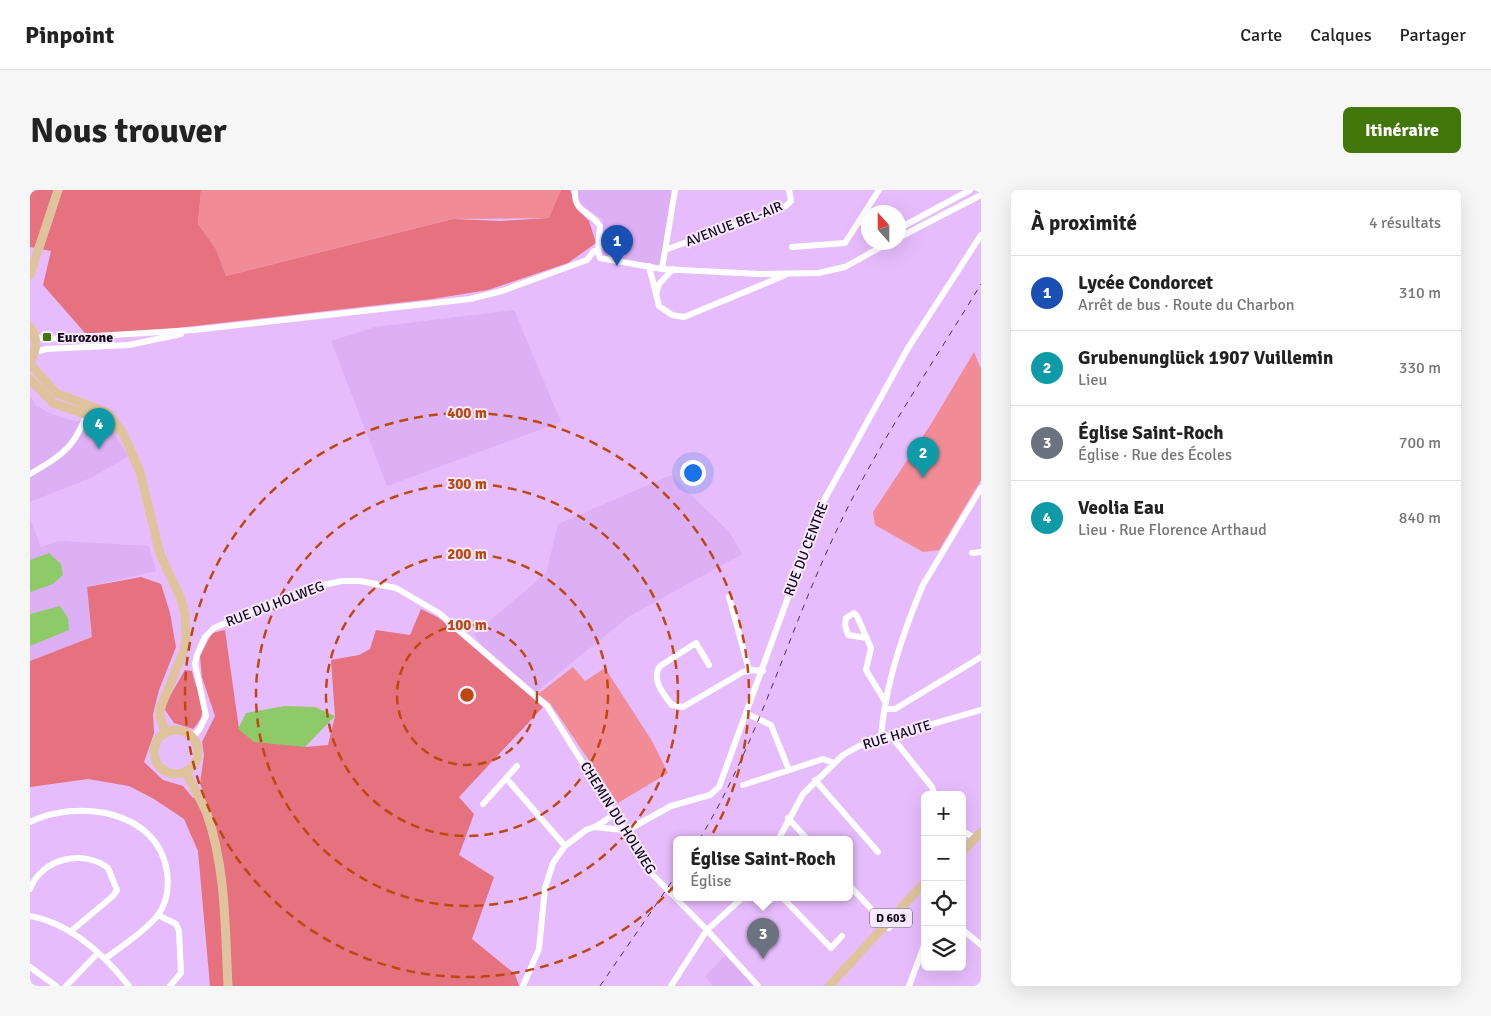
<!DOCTYPE html>
<html lang="fr">
<head>
<meta charset="utf-8">
<style>
  body { margin:0; font-family:Signika,sans-serif; background:#f6f6f6; color:#222 }
  .controls { position:absolute; right:15px; bottom:15px; display:grid; overflow:hidden; border-radius:8px; box-shadow:0 5px 20px #0002 }
  .controls button { width:45px; height:45px; display:grid; place-items:center; padding:0; border:0; border-bottom:1px solid #e0e0e0; background:#fff; color:#222; font:25px sans-serif }
  .compass { position:absolute; left:831px; top:15px; width:45px; height:45px; border-radius:50%; background:#fff; box-shadow:0 5px 20px #0002; rotate:339deg }
  .you { position:absolute; left:662px; top:282px; width:18px; height:18px; margin:-12px; border:4px solid #fff; border-radius:50%; background:#1a73e8; box-shadow:0 0 0 8px #1a73e833 }
  .badge { display:grid; place-items:center; width:32px; height:32px; border-radius:50%; background:#407708; color:#fff; font-size:16px; font-weight:700 }
  .pin { position:absolute; translate:-50% -41px; filter:drop-shadow(0 1px 2px #0008) }
  .pin::after { content:''; position:absolute; top:26px; width:18px; height:15px; background:inherit; clip-path:polygon(0 0,100% 0,50% 100%) }
  .popup { position:absolute; left:643px; top:646px; width:180px; height:65px; box-sizing:border-box; display:grid; place-content:center; border-radius:8px; background:#fff; filter:drop-shadow(0 1px 4px #0005); font-size:16px; white-space:nowrap; color:#767676 }
  .popup b { font-size:19px; color:#222 }
  .popup::after { content:''; position:absolute; left:50%; top:100%; margin-left:-10px; border:10px solid transparent; border-top-color:#fff }
  .list { margin:0; padding:0; list-style:none }
  h2 { display:flex; justify-content:space-between; align-items:center; height:65px; margin:0; padding:0 20px; font-size:21px }
  h2 small { font-size:16px; font-weight:400; color:#767676 }
  .list li { display:grid; grid-template-columns:32px 1fr auto; gap:15px; align-items:center; box-sizing:border-box; height:75px; padding:0 20px; border-top:1px solid #e0e0e0 }
  .list b { display:block; font-size:19px; white-space:nowrap }
  .list p { margin:0; font-size:16px; white-space:nowrap; color:#767676 }
  .list em { font-size:16px; font-style:normal; color:#767676 }
  .icon { flex:none; width:28px; height:28px; fill:none; stroke:currentColor; stroke-width:2; stroke-linecap:round; stroke-linejoin:round }
  .map { position:relative; flex:none; width:951px; height:796px; overflow:hidden; border-radius:8px }
  header { display:flex; align-items:center; gap:30px; box-sizing:border-box; height:70px; padding:0 25px; background:#fff; border-bottom:1px solid #e0e0e0 }
  header strong { font-size:24px }
  nav { display:flex; gap:28px; margin-inline-start:auto; font-size:18px }
  .intro { display:flex; align-items:center; justify-content:space-between; box-sizing:border-box; height:120px; padding:0 30px }
  h1 { margin:0; font-size:35px }
  .button { padding:12px 22px; border-radius:8px; background:#407708; color:#fff; font-size:18px; font-weight:700 }
  main { display:flex; gap:30px; padding:0 30px }
  aside { flex:1; background:#fff; border-radius:8px; box-shadow:0 5px 20px #0002 }
  .map>svg:first-child { display:block }
  .built { fill:#ddaff4 }
  .green { fill:#f18c96 }
  .forest { fill:#e6717f }
  .water { fill:#8eca67 }
  .lines { fill:none; stroke-linecap:round; stroke-linejoin:round }
  .minor { stroke:#fff; stroke-width:6 }
  .major { stroke:#dfc39d; stroke-width:9 }
  .rail { stroke:#473252; stroke-width:1; stroke-dasharray:6 6; stroke-linecap:butt }
  .ring { fill:none; stroke:#bd480f; stroke-width:2.5; stroke-dasharray:9 6 }
  .poi-dot { fill:#407708; stroke:#f7eafe; stroke-width:2 }
  .labels { text-anchor:middle; dominant-baseline:central; stroke-width:4; stroke-linejoin:round; paint-order:stroke }
  .shield { fill:#f7eafe; stroke:#574a5e; stroke-width:1 }
  .shield-label { font-size:12px; font-weight:bold; fill:#13051a }
  .street-label { font-size:14px; fill:#13051a; stroke:#f7eafe }
  .poi-label { font-size:14px; font-weight:bold; fill:#13051a; stroke:#f7eafe; text-anchor:start }
  .centre { fill:#bd480f; stroke:#f7eafe; stroke-width:2.5 }
  .ring-label { font-size:15px; text-anchor:middle; font-weight:bold; fill:#bd480f; stroke:#f7eafe; stroke-width:4; stroke-linejoin:round; paint-order:stroke }
</style>
</head>
<body>
<header>
<strong>Pinpoint</strong>
<nav><a>Carte</a><a>Calques</a><a>Partager</a></nav>
</header>
<div class="intro"><h1>Nous trouver</h1><a class="button">Itinéraire</a></div>
<main>
<div class="map">
<svg width="951" height="796" viewBox="0 0 951 796">
  <rect width="100%" height="100%" fill="#e7bcfc"/>
  <!-- built -->
  <path class="built" d="M547 0H643L633 64 628 76 578 69 573 63V29L550 15 547 9Z
    M484 120 531 232 357 296 301 151 345 137Z
    M0 206 6 215 19 223 40 230 64 232 83 241 98 266 63 287 0 312Z
    M641 285 700 343 712 364 598 427 506 502 452 456 444 444 516 383 528 334Z
    M0 328 11 357 29 351 119 356 126 381 57 397 62 447 0 471Z
    M696 765 724 796H683L675 786Z"/>
  <!-- green -->
  <path class="green" d="M171 0H531L520 28 423 29 196 86 186 59 168 34Z
    M944 162 951 179V290L909 360 893 362 845 335 843 322 901 234Z
    M543 477 555 491 575 478 622 551 638 583 588 613 520 513 508 504Z"/>
  <!-- forest -->
  <path class="forest" d="M0 0H171L168 34 186 59 196 86 423 29 470 31 519 28 531 0H540L547 19 559 31 566 53 538 73 458 100 402 109 93 144 55 143 13 95 21 61 0 57Z
    M111 387 131 394 140 423 146 457 129 500 123 524 124 543 114 572 133 590 153 596 163 608 174 603 170 594 174 565 172 552 185 526 172 487 170 466 182 443 195 440 209 539 275 557 298 555 305 526 301 470 329 465 340 459 346 440 380 445 391 419 409 428 513 517 429 607 444 624 429 665 464 687 442 749 485 784 489 796H180L168 661 154 629 124 609 99 596 58 589 0 597V471L62 447 57 397Z
    M155 480 162 481C166 505 183 518 163 539L144 533 135 520 137 511Z"/>
  <!-- water -->
  <path class="water" d="M19 363 31 374 33 385 23 394 0 402V370Z
    M30 416 38 428 39 440 0 456V424Z
    M255 516 285 517 305 526 275 557 224 552 208 539 216 523Z"/>
  <g class="lines">
    <!-- minor -->
    <path class="minor" d="M545 0C543 23 561 21 570 36L568 62
      M829 31 838 37
      M868 39 940 0
      M868 48 951 5
      M762 57 815 53 849 0
      M635 60 756 16 761 11 759 0
      M570 68 632 79 729 84 788 83 815 77 860 52
      M619 76 629 116 642 125 654 127 758 84
      M632 79 645 0
      M626 105 629 94 643 79
      M5 147 16 149 164 140 440 109 472 101 557 70 564 61 569 64 570 68
      M5 162 16 159 99 155 151 144
      M0 284C36 263 46 256 60 215
      M942 363 951 362
      M699 407 719 480
      M837 448 818 445 815 435 816 428 824 423 827 426 841 458 836 480 856 513
      M679 475 666 453 630 476C621 489 633 504 642 515L653 517 713 482 723 480 733 481
      M855 519H865L951 467
      M717 524 741 535 759 580
      M861 546 902 597 905 605
      M162 548 169 540 176 526 165 474 167 465 175 447 184 438 237 415 293 395 312 391H330L366 398 409 423 517 516 623 685 677 740 728 796
      M851 549C854 497 873 442 893 395L951 298
      M476 588 535 656
      M785 590 848 662
      M713 595 793 569 804 573
      M453 614 487 576
      M758 628 778 650
      M0 632C46 609 128 619 137 682 139 697 137 713 128 725 116 741 90 757 75 769
      M565 637 585 624
      M932 641 945 648
      M594 642 641 616 680 605 689 597 792 314 878 158 951 45
      M748 650 773 604 813 565 829 556 851 549 951 520
      M819 695 859 738
      M0 699C12 668 53 659 78 678L87 700 83 706 40 742
      M753 708 801 758 812 746
      M128 725 146 734 149 741 151 783 140 796
      M0 726C40 733 75 766 99 796
      M932 739 951 755
      M0 777 26 796
      M36 796 68 763
      M493 796 509 759 515 698 523 673 535 656 556 640 564 637 593 640
      M641 796 677 740 712 708
      M879 796 895 753"/>
    <!-- major -->
    <path class="major" d="M0 85 28 0
      M0 137C8 148 7 160 0 172
      M0 174 26 203 78 223 93 243 110 282 130 364 151 409 155 424 156 450 154 460 130 519V527L136 543
      M0 189 23 213 78 232 89 240
      M124 562a22 22 0 1 1 44 0a22 22 0 1 1-44 0Z
      M156 582C162 596 171 609 177 624 196 678 195 739 198 796
      M932 662 951 642
      M799 796 895 692"/>
    <!-- rail -->
    <path class="rail" d="M669 650C727 555 757 446 804 346 844 259 902 175 951 94
      M570 796 647 684"/>
  </g>
  <!-- distance rings -->
  <g class="ring">
    <circle cx="437" cy="505" r="70"/>
    <circle cx="437" cy="505" r="141"/>
    <circle cx="437" cy="505" r="211"/>
    <circle cx="437" cy="505" r="282"/>
  </g>
  <!-- markers -->
  <rect class="poi-dot" x="12" y="142" width="10" height="10" rx="2.5"/>
  <g class="labels">
    <!-- shield labels -->
    <rect class="shield" x="840" y="718.5" width="42" height="19" rx="4"/>
    <g class="shield-label">
      <text x="861" y="728">D 603</text>
    </g>
    <!-- street labels -->
    <g class="street-label">
      <text transform="translate(704 34) rotate(-21)">AVENUE BEL-AIR</text>
      <text transform="translate(776 359) rotate(-69)">RUE DU CENTRE</text>
      <text transform="translate(245 414) rotate(-21)">RUE DU HOLWEG</text>
      <text transform="translate(867 545) rotate(-17)">RUE HAUTE</text>
      <text transform="translate(588 628) rotate(58)">CHEMIN DU HOLWEG</text>
    </g>
    <!-- poi labels -->
    <g class="poi-label">
      <text x="27" y="147">Eurozone</text>
    </g>
  </g>
  <circle cx="437" cy="505" r="8" class="centre"/>
  <g class="ring-label">
    <text x="437" y="228">400 m</text>
    <text x="437" y="299">300 m</text>
    <text x="437" y="369">200 m</text>
    <text x="437" y="440">100 m</text>
  </g>
</svg>
<div class="controls">
<button>+</button>
<button>−</button>
<button><svg class="icon" aria-label="locate" viewBox="0 0 24 24"><circle cx="12" cy="12" r="6"/><path d="M12 2v4M12 18v4M2 12h4M18 12h4"/></svg></button>
<button><svg class="icon" aria-label="layers" viewBox="0 0 24 24"><path d="M12 4l9 5-9 5-9-5zM3 14l9 5 9-5"/></svg></button>
</div>
<svg class="compass" viewBox="-18 -18 36 36"><path d="M0-13l5 13h-10z" fill="#e53935"/><path d="M0 13l5-13h-10z" fill="#767676"/></svg>
<div class="you"></div>
<div class="pin badge" style="left:587px;top:76px;background:#1a4fb4">1</div>
<div class="pin badge" style="left:893px;top:288px;background:#0f9aa8">2</div>
<div class="pin badge" style="left:733px;top:769px;background:#6b7280">3</div>
<div class="popup"><b>Église Saint-Roch</b>Église</div>
<div class="pin badge" style="left:69px;top:259px;background:#0f9aa8">4</div>
</div>
<aside>
<h2>À proximité<small>4 résultats</small></h2>
<ul class="list">
<li><span class="badge" style="background:#1a4fb4">1</span><div><b>Lycée Condorcet</b><p>Arrêt de bus · Route du Charbon</p></div><em>310 m</em></li>
<li><span class="badge" style="background:#0f9aa8">2</span><div><b>Grubenunglück 1907 Vuillemin</b><p>Lieu</p></div><em>330 m</em></li>
<li><span class="badge" style="background:#6b7280">3</span><div><b>Église Saint-Roch</b><p>Église · Rue des Écoles</p></div><em>700 m</em></li>
<li><span class="badge" style="background:#0f9aa8">4</span><div><b>Veolia Eau</b><p>Lieu · Rue Florence Arthaud</p></div><em>840 m</em></li>
</ul>
</aside>
</main>
</body>
</html>
